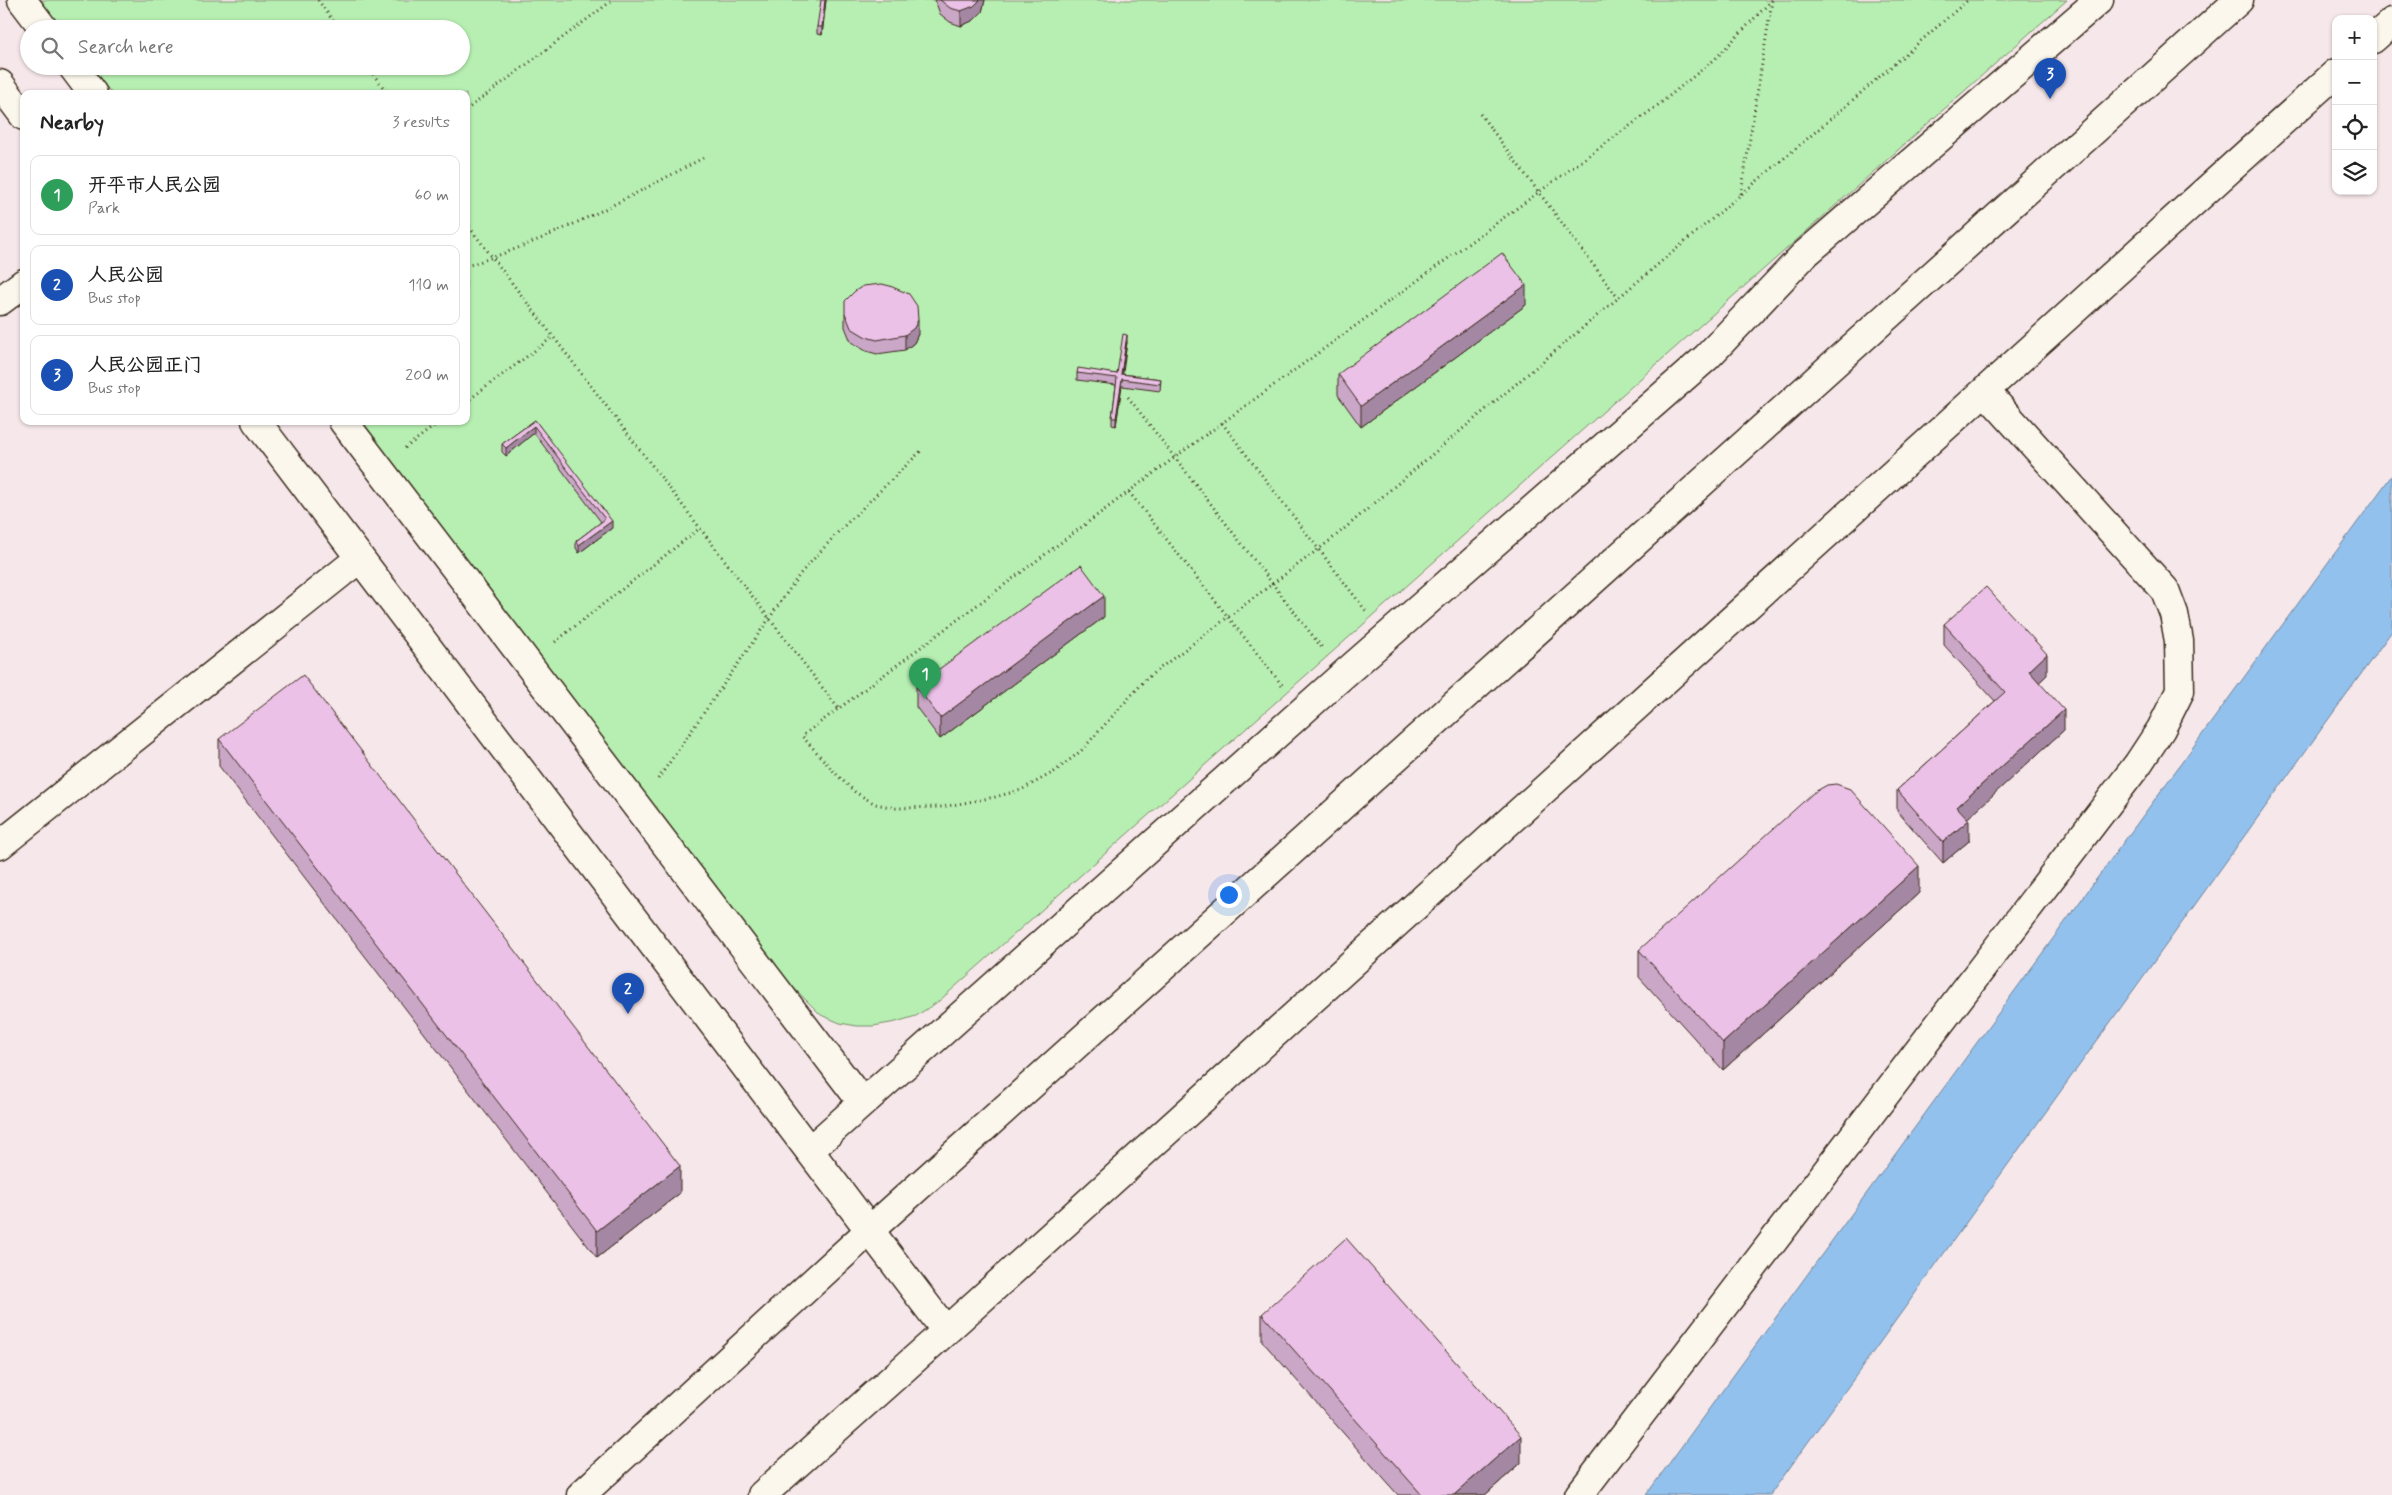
<!DOCTYPE html>
<html lang="en">
<head>
<meta charset="utf-8">
<style>
  body { margin:0; font-family:Mynerve,"LXGW WenKai TC",sans-serif; background:#f2f2f2; color:#222 }
  .controls { position:absolute; right:15px; top:15px; display:grid; overflow:hidden; border-radius:10px; box-shadow:0 1px 4px #0004 }
  .controls button { width:45px; height:45px; display:grid; place-items:center; padding:0; border:0; border-bottom:1px solid #e0e0e0; background:#fff; color:#222; font:25px sans-serif }
  .you { position:absolute; left:1228px; top:894px; width:18px; height:18px; margin:-12px; border:4px solid #fff; border-radius:50%; background:#1a73e8; box-shadow:0 0 0 8px #1a73e833 }
  .badge { display:grid; place-items:center; width:32px; height:32px; border-radius:50%; background:#0f766e; color:#fff; font-size:16px; font-weight:700 }
  .pin { position:absolute; translate:-50% -41px; filter:drop-shadow(0 1px 2px #0008) }
  .pin::after { content:''; position:absolute; top:26px; width:18px; height:15px; background:inherit; clip-path:polygon(0 0,100% 0,50% 100%) }
  .list { margin:0; padding:0; list-style:none }
  h2 { display:flex; justify-content:space-between; align-items:center; height:65px; margin:0; padding:0 20px; font-size:21px }
  h2 small { font-size:16px; font-weight:400; color:#767676 }
  .list li { display:grid; grid-template-columns:32px 1fr auto; gap:15px; align-items:center; box-sizing:border-box; height:80px; margin:0 10px 10px; padding:0 10px; border:1px solid #e0e0e0; border-radius:10px }
  .list b { display:block; font-size:19px; white-space:nowrap }
  .list p { margin:0; font-size:16px; white-space:nowrap; color:#767676 }
  .list em { font-size:16px; font-style:normal; color:#767676 }
  .icon { flex:none; width:28px; height:28px; fill:none; stroke:currentColor; stroke-width:2; stroke-linecap:round; stroke-linejoin:round }
  .map { position:relative; flex:none; width:2392px; height:1495px; overflow:hidden }
  .search { position:absolute; background:#fff; box-shadow:0 1px 4px #0004; left:20px; top:20px; width:450px; height:55px; display:flex; align-items:center; gap:12px; box-sizing:border-box; padding:0 18px; border-radius:28px; color:#767676; font-size:19px }
  .panel { position:absolute; background:#fff; box-shadow:0 1px 4px #0004; left:20px; top:90px; width:450px; height:335px; border-radius:10px }
  .map>svg:first-child { display:block }
  .green { fill:#b7efb2; stroke:#798c68 }
  .water { fill:#92c1ed; stroke:#6f859a }
  .lines { fill:none; stroke-linecap:round; stroke-linejoin:round }
  .minor-casing { stroke:#3b2a1e; stroke-width:31 }
  .path { stroke:#3b2a1e; stroke-width:3; stroke-dasharray:1 4; stroke-linecap:butt }
  .minor { stroke:#fbf7ec; stroke-width:28 }
  .wall { fill:#caa6c7; stroke:#3b2a1e }
  .shaded-wall { fill:#a487a2; stroke:#3b2a1e }
  .building { fill:#ebc1e7; stroke:#3b2a1e }
</style>
</head>
<body>
<div class="map">
<svg width="2392" height="1495" viewBox="0 0 2392 1495">
  <rect width="100%" height="100%" fill="#f6e7ea"/>
  <filter id="ink" filterUnits="userSpaceOnUse"><feTurbulence type="fractalNoise" baseFrequency=".02" numOctaves="2"/><feDisplacementMap in="SourceGraphic" scale="10" xChannelSelector="R" yChannelSelector="G"/><feConvolveMatrix kernelMatrix="1 2 1 2 8 2 1 2 1" color-interpolation-filters="sRGB"/></filter>
  <g filter="url(#ink)">
    <!-- green -->
    <path class="green" d="M41 0H2067L939 1001 916 1016 896 1022 873 1026H857L840 1023 821 1015 783 977 361 421H466V94H112L91 66H461V29H62Z"/>
    <!-- water -->
    <path class="water" d="M2392 475V631L1770 1495H1646Z"/>
    <g class="lines">
      <defs>
        <path id="minor" d="M22 0 44 29
          M2373 39 2392 22
          M72 66 93 94
          M0 84 24 116
          M0 301 24 283
          M256 421 946 1331
          M343 421 862 1102
          M0 845 360 558
          M810 1150 1343 675 1707 357 1804 255 2099 0
          M581 1495 870 1230 2239 0
          M762 1495 946 1331 2336 73
          M1579 1495 2138 764 2161 729 2180 691 2179 641 2174 614 2165 590 1985 391"/>
      </defs>
      <!-- minor casing -->
      <use href="#minor" class="minor-casing"/>
      <!-- path -->
      <path class="path" d="M318 0 339 29
        M1772 0 1715 59 1657 106 1174 458 802 736 838 776 855 792 875 804 896 808 942 807 995 797 1021 790 1054 772 1081 751 1147 678 1332 539 1833 117 1968 0
        M367 66 388 94
        M466 110 613 0
        M1480 114 1618 298
        M1741 194 1772 1
        M466 223 838 708
        M466 266C549 241 627 198 703 158
        M1128 397 1323 649
        M466 402 553 337
        M1222 423 1366 611
        M405 448 441 421
        M1129 492 1282 685
        M555 642 700 528
        M658 779 800 574 840 530 922 450"/>
      <!-- minor -->
      <use href="#minor" class="minor"/>
    </g>
    <!-- wall -->
    <path class="wall" d="M826 0 822 35 817 34V27Z
      M935 0H985L982 12 974 20 961 26 950 22 940 14Z
      M1526 305 1361 427 1338 395V374Z
      M845 313 918 334 914 343 905 350 877 354 866 351 851 342 845 327Z
      M1127 342 1122 374 1161 379 1160 391 1122 386 1116 426 1112 425V418L1116 385 1077 380V373L1117 374Z
      M535 420 612 528 579 553 576 548V541L601 522 534 433 506 456 502 452V444Z
      M1104 617 940 739 916 707V686Z
      M1944 624 2047 675 2039 682 2064 730 1967 818 1969 841 1943 863 1897 811V790L1995 701 1944 645Z
      M219 739 680 1193 597 1258 219 766Z
      M1919 893 1723 1070 1639 977V950Z
      M1262 1314 1521 1463 1485 1495H1398L1262 1341Z"/>
    <!-- shaded-wall -->
    <path class="shaded-wall" d="M825 0H826L822 35V27Z
      M980 0H985L982 12 974 20 961 26V11Z
      M1526 285V305L1361 427V406Z
      M918 320V334L914 343 905 350V335Z
      M1127 335V342L1116 426V418Z
      M534 426V433L506 456V448Z
      M612 521V528L579 553V545Z
      M1104 596V617L940 739V718Z
      M2047 654V675L2029 692V671Z
      M2064 710V730L1957 828V807Z
      M1969 820V841L1943 863V842Z
      M1919 866V893L1723 1070V1043Z
      M680 1166V1193L597 1258V1231Z
      M1521 1436V1463L1485 1495H1454Z"/>
    <!-- building -->
    <path class="building" d="M821 0H825L822 27H817Z
      M940 0H980L974 6 961 11 950 8Z
      M1502 253 1526 285 1361 406 1338 374Z
      M882 284 890 286 909 294 917 306 918 320 914 328 905 335 877 340 866 337 851 328 845 313V301L855 291 863 286Z
      M1123 334 1127 335 1121 374 1161 379 1160 384 1122 379 1116 418H1112L1117 378 1077 373 1078 368 1117 374Z
      M535 420 612 521 579 545 576 541 605 519 534 426 506 448 502 444Z
      M1081 565 1104 596 940 718 916 686Z
      M1986 587 2047 654 2029 671 2064 710 1957 807 1969 820 1943 842 1897 790 2005 692 1944 624Z
      M303 675 680 1166 597 1231 219 739Z
      M1836 784 1850 789 1919 866 1723 1043 1639 950 1813 793 1827 785Z
      M1346 1238 1521 1436 1454 1495H1422L1262 1314Z"/>
  </g>
</svg>
<div class="controls">
<button>+</button>
<button>−</button>
<button><svg class="icon" aria-label="locate" viewBox="0 0 24 24"><circle cx="12" cy="12" r="6"/><path d="M12 2v4M12 18v4M2 12h4M18 12h4"/></svg></button>
<button><svg class="icon" aria-label="layers" viewBox="0 0 24 24"><path d="M12 4l9 5-9 5-9-5zM3 14l9 5 9-5"/></svg></button>
</div>
<div class="you"></div>
<div class="pin badge" style="left:925px;top:699px;background:#2e9e5b">1</div>
<div class="pin badge" style="left:628px;top:1014px;background:#1a4fb4">2</div>
<div class="pin badge" style="left:2050px;top:99px;background:#1a4fb4">3</div>
<div class="search"><svg class="icon" aria-label="search" viewBox="0 0 24 24"><circle cx="10" cy="10" r="6"/><path d="M15 15l6 6"/></svg>Search here</div>
<section class="panel">
<h2>Nearby<small>3 results</small></h2>
<ul class="list">
<li><span class="badge" style="background:#2e9e5b">1</span><div><b>开平市人民公园</b><p>Park</p></div><em>60 m</em></li>
<li><span class="badge" style="background:#1a4fb4">2</span><div><b>人民公园</b><p>Bus stop</p></div><em>110 m</em></li>
<li><span class="badge" style="background:#1a4fb4">3</span><div><b>人民公园正门</b><p>Bus stop</p></div><em>200 m</em></li>
</ul>
</section>
</div>
</body>
</html>
